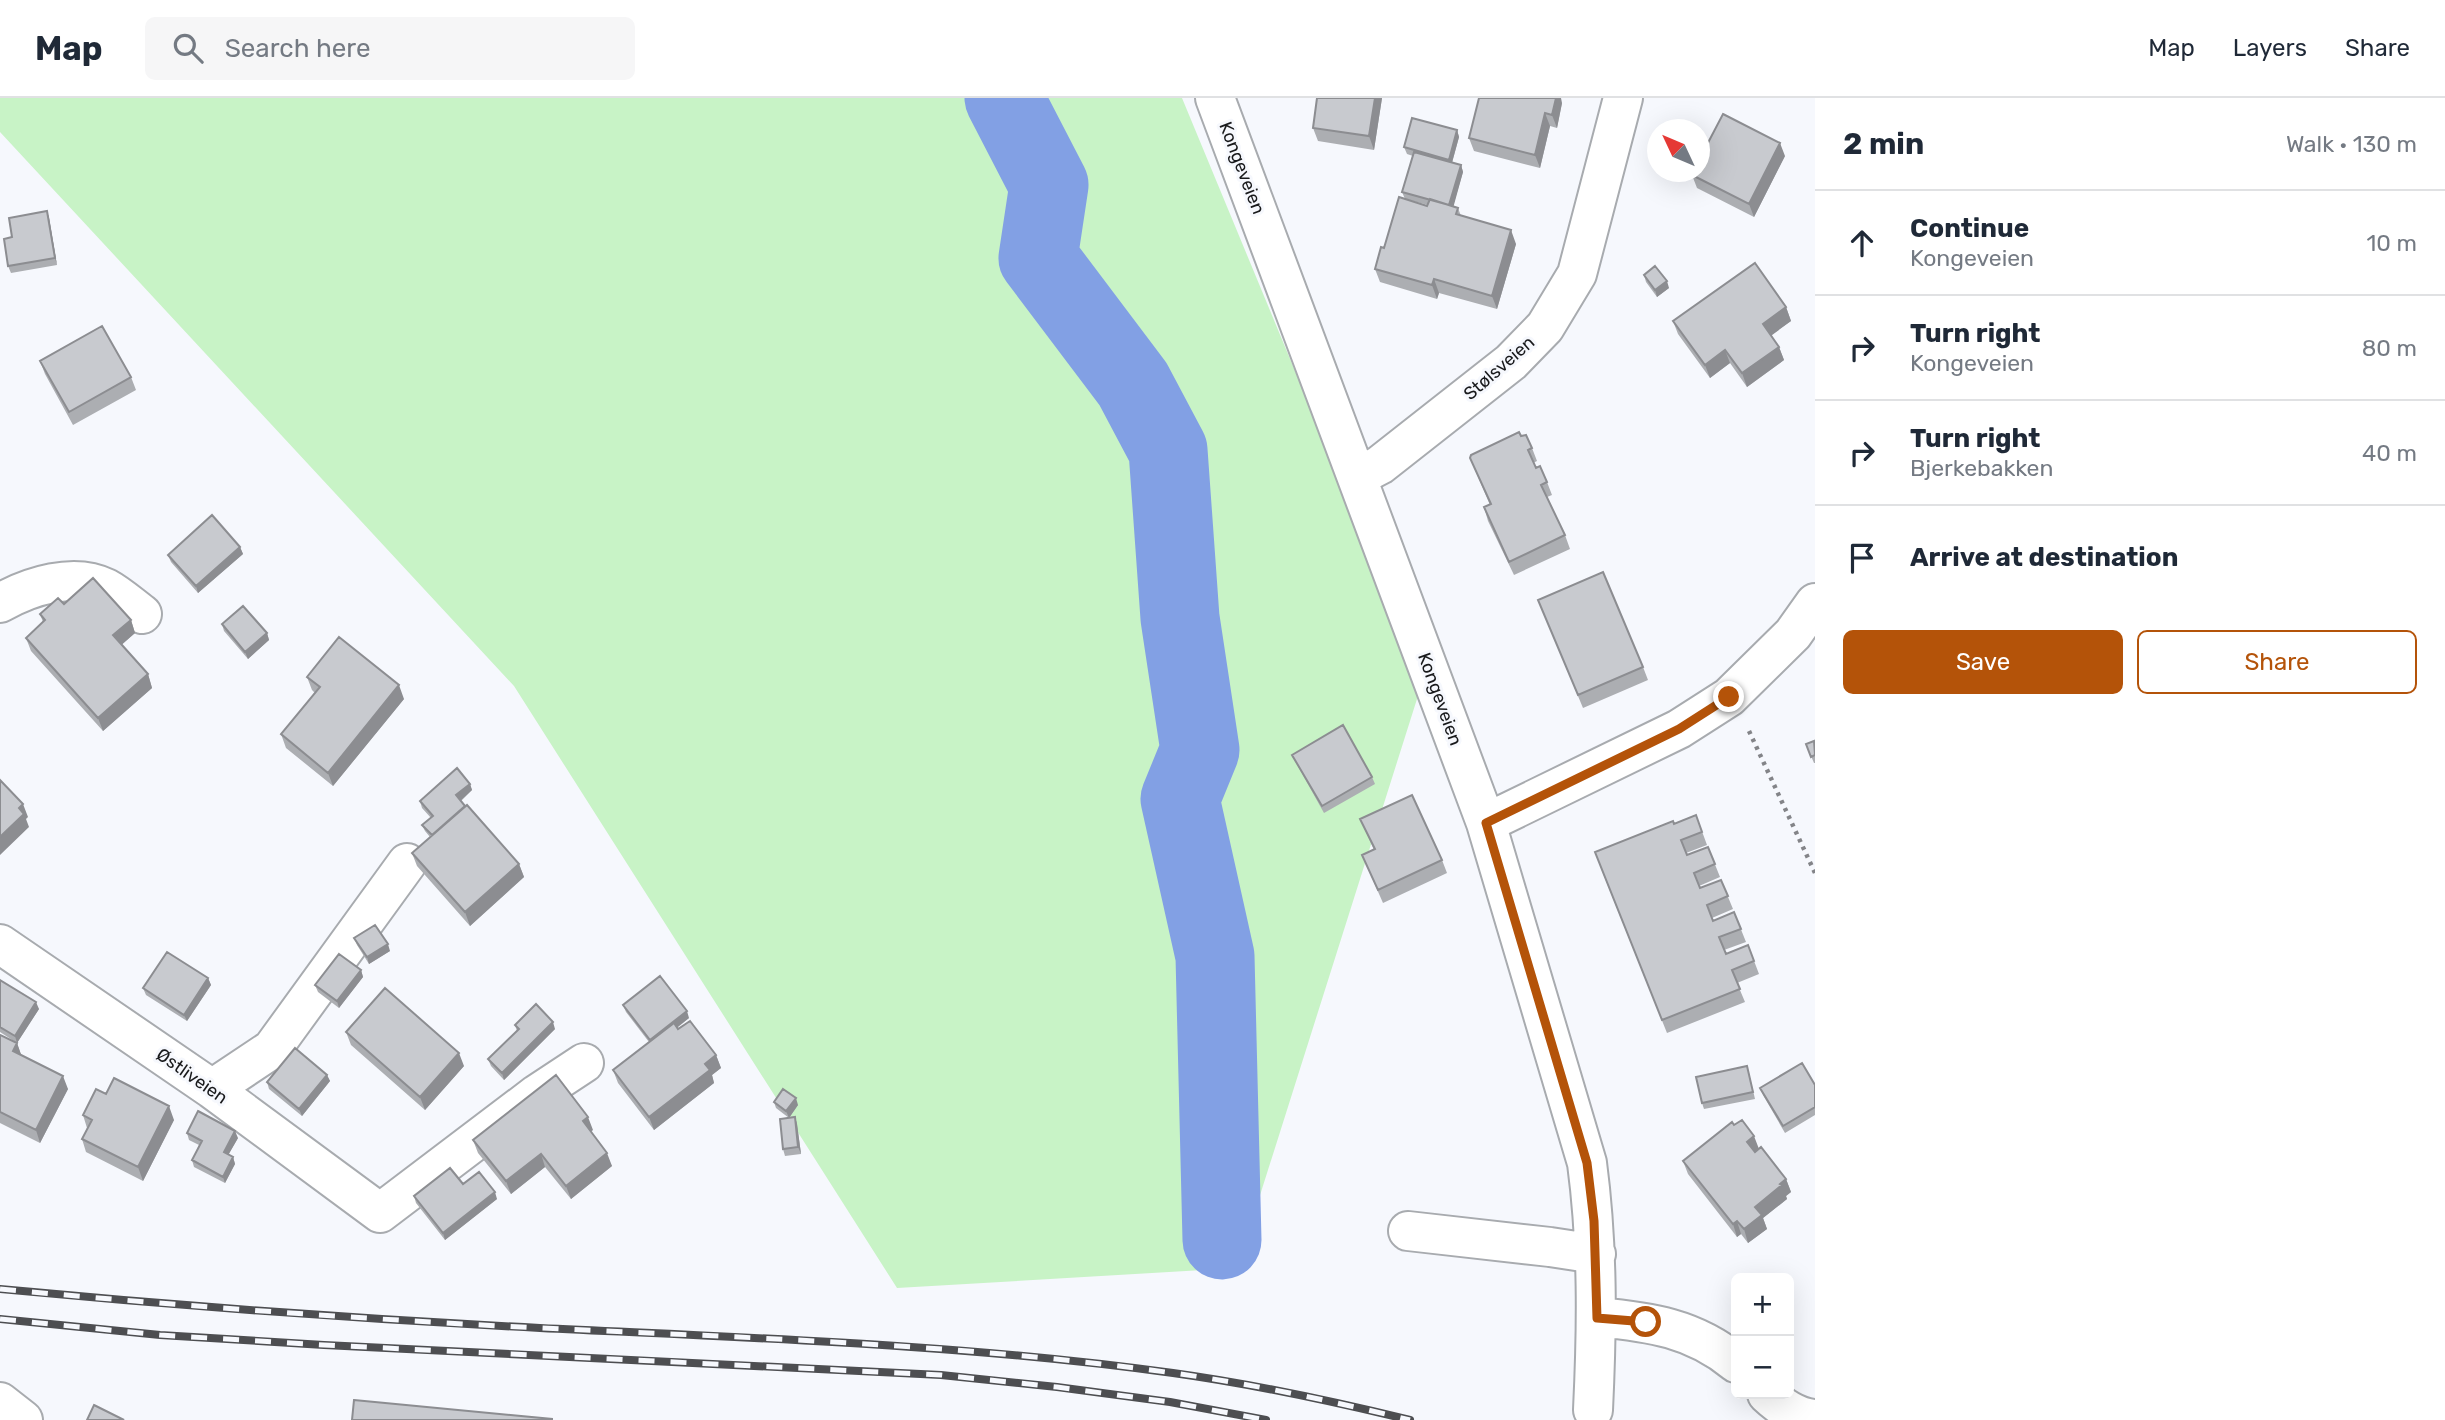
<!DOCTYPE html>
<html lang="en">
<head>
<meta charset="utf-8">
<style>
  body { margin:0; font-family:Rubik,sans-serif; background:#f6f6f7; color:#1f2937 }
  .controls { position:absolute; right:21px; bottom:21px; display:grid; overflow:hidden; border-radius:10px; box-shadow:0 7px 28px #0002 }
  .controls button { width:63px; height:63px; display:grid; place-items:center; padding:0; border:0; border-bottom:2px solid #e0e1e3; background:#fff; color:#1f2937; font:35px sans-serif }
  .compass { position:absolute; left:1647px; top:21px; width:63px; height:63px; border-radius:50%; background:#fff; box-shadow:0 7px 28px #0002; rotate:314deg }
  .stop { position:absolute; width:21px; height:21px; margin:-16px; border:5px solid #b45309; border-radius:50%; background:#fff }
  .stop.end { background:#b45309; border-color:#fff; box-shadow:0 2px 7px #0008 }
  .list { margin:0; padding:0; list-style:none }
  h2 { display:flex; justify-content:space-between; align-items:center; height:91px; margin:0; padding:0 28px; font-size:30px }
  h2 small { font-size:23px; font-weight:400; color:#747a83 }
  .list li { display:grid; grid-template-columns:46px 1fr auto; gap:21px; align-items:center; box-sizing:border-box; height:105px; padding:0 28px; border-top:2px solid #e0e1e3 }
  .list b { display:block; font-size:26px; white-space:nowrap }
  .list p { margin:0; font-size:23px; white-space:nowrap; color:#747a83 }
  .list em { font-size:23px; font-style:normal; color:#747a83 }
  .actions { display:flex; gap:14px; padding:21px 28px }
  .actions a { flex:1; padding:16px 0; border:2px solid #b45309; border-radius:10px; text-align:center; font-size:24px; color:#b45309 }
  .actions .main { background:#b45309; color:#fff }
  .icon { flex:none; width:38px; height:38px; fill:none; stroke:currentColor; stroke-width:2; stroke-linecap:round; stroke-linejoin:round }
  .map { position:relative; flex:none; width:1815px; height:1322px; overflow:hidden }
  header { display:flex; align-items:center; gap:42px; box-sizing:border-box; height:98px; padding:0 35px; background:#fff; border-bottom:2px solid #e0e1e3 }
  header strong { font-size:33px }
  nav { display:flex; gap:38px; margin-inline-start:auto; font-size:24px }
  .search { width:490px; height:63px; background:#f6f6f7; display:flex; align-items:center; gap:18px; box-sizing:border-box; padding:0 24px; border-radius:10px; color:#747a83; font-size:26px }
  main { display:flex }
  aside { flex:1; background:#fff }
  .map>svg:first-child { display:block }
  .green { fill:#c8f3c6 }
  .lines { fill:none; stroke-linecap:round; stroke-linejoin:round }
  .river { stroke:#82a0e4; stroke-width:79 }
  .minor-casing { stroke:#a8abaf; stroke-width:42 }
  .path { stroke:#838488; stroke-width:4.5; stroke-dasharray:3.5 5; stroke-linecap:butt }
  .minor { stroke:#fff; stroke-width:38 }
  .rail-casing { stroke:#4d4e51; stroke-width:8 }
  .rail { stroke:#f6f8fd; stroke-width:5; stroke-dasharray:16; stroke-linecap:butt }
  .wall { fill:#acaeb2 }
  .shaded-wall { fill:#8c8d91 }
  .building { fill:#c8cacf; stroke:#8c8d91; stroke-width:2 }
  .route { stroke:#b45309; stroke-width:9 }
  .labels { text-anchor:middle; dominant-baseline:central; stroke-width:6; stroke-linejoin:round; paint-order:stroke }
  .street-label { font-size:18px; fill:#18191b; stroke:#f6f8fd }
</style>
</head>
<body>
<header>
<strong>Map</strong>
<div class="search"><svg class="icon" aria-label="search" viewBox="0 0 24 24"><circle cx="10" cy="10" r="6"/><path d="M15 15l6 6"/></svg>Search here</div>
<nav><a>Map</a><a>Layers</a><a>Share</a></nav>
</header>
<main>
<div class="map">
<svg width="1815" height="1322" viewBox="0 0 1815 1322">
  <rect width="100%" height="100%" fill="#f6f8fd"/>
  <!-- green -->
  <path class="green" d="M0 0H1182L1423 582 1237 1170 897 1190 514 588 0 34Z"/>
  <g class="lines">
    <!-- river -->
    <path class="river" d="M1004 0 1049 87 1038 160 1133 286 1168 352 1180 520 1200 652 1180 701 1215 858 1222 1142"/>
    <defs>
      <path id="minor" d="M1215 0 1486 725 1587 1065C1598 1148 1597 1229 1593 1312
        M1357 379 1380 367 1511 264 1545 229 1577 176 1623 0
        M0 505C30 488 74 474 106 490 119 497 131 508 142 516
        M1486 725 1679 631 1729 599 1793 536 1815 505
        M0 846 212 991 380 1115 537 996 584 965
        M212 991 272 951 407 765
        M1408 1133 1550 1149 1596 1156
        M1597 1219C1650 1224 1694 1230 1736 1265
        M1767 1296C1781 1309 1796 1320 1815 1321
        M0 1304 23 1322"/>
    </defs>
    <!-- minor casing -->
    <use href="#minor" class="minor-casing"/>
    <!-- path -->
    <path class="path" d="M1749 633 1815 775"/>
    <!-- minor -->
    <use href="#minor" class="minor"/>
    <defs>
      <path id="rail" d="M0 1191C180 1208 360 1221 540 1230 751 1240 963 1246 1173 1275 1253 1286 1332 1303 1410 1322
        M0 1221 160 1237 324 1247 941 1277 1057 1289 1170 1304 1266 1322"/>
    </defs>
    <!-- rail casing -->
    <use href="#rail" class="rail-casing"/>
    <!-- rail -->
    <use href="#rail" class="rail"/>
  </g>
  <!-- wall -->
  <path class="wall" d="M1317 0H1382L1374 52 1318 43 1313 30Z
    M1562 5 1557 30 1550 28 1540 70 1474 53 1469 40Z
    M1457 32 1459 39 1452 65 1461 67 1463 74 1453 108 1458 110 1461 118 1516 146 1497 211 1439 195 1437 201 1380 184 1375 171 1384 150 1428 107 1405 101 1402 94 1413 58 1407 56 1404 49Z
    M1785 58 1754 119 1697 90 1692 77Z
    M47 113 49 120 57 167 11 175 8 168 12 139Z
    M1644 177 1669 190 1657 199 1646 184Z
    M1786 209 1791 223 1771 237 1779 249 1784 262 1747 289 1730 265 1710 280 1678 236 1673 223Z
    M40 263 131 279 136 292 73 327 45 276Z
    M1521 338 1532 350 1537 363 1533 365 1536 370 1547 384 1552 397 1547 399 1565 437 1570 451 1514 477 1488 423 1484 409 1490 407 1470 360Z
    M240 449 243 456 198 495 171 464 168 457Z
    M1538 502 1643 569 1648 582 1583 610Z
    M64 506 131 522 135 535 121 547 148 576 152 590 103 633 31 553 26 540 43 524 40 516Z
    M222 526 267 535 269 542 248 561 224 533Z
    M307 579 404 601 333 688 286 650 281 636 315 595 312 592Z
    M1815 644V665H1814L1806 646Z
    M1292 657 1372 679 1375 686 1324 715 1295 663Z
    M470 686 472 692 461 703 519 766 524 779 470 828 417 768 412 755 430 739 425 733 422 727 431 720 422 710 420 703Z
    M1696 717 1707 747 1686 755 1687 757 1708 749 1720 779 1699 788 1700 790 1721 782 1733 811 1712 820 1713 823 1734 814 1746 844 1724 852 1726 856 1748 847 1759 876 1737 885 1745 904 1667 935 1600 768 1674 726Z
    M1360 721 1442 762 1447 775 1383 805 1362 757 1374 752Z
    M354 840 390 853 369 866 357 847Z
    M361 872 363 879 339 910 318 894 315 887Z
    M208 880 211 887 187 923 146 897 143 890Z
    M0 882 39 911 17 945 0 934Z
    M623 907 689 920 677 930 716 957 721 970 712 977 714 985 654 1032 618 985 613 972 649 944 626 914Z
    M515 927 555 931 504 982 491 968 488 961 517 933Z
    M346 934 464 968 425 1012 351 947Z
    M0 937 17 945 21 957 68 991 40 1045 0 1025Z
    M1749 975 1755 1001 1704 1011 1702 1005Z
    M327 977 330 983 302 1018 269 991 267 984Z
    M1815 987V1017L1785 1035 1763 997 1760 990Z
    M106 996 174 1022 143 1083 86 1054 82 1041 87 1030 83 1017Z
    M774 1004 798 1007 789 1020 795 1019 797 1026 801 1056 785 1058 783 1051 789 1020 776 1010Z
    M593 1032 591 1033 612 1068 571 1101 545 1069 511 1096 478 1055 473 1042Z
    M187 1035 238 1040 228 1057 233 1059 235 1066 225 1085 194 1069 192 1062 199 1047 189 1042Z
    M1759 1051 1786 1081 1791 1094 1786 1098 1787 1101 1763 1120 1767 1131 1748 1145 1741 1136 1737 1139 1688 1076 1683 1063Z
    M463 1086 497 1101 445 1142 416 1105 414 1098Z"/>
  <!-- shaded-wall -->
  <path class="shaded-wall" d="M1375 0H1382L1374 52 1369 38Z
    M1555 0H1561L1562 5 1557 30 1552 17Z
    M1545 15 1550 28 1540 70 1535 57Z
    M1457 32 1459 39 1451 68 1449 62Z
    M1780 45 1785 58 1754 119 1749 106Z
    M1461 67 1463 74 1452 114 1449 107Z
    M47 113 49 120 57 167 55 160Z
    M1511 132 1516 146 1497 211 1492 198Z
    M1434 181 1439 195 1437 201 1432 187Z
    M1667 183 1669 190 1657 199 1655 192Z
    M1786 209 1791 223 1768 240 1763 226Z
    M1779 249 1784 262 1747 289 1742 275Z
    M1725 252 1730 265 1710 280 1705 267Z
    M240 449 243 456 198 495 196 488Z
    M131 522 135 535 118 550 113 537Z
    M267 535 269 542 248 561 245 554Z
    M148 576 152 590 103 633 98 620Z
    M399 587 404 601 333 688 328 675Z
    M470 686 472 692 459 704 456 697Z
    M23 706 28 719 26 721 29 729 0 757V739L19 710Z
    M519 766 524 779 470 828 465 814Z
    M388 846 390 853 369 866 367 859Z
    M361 872 363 879 339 910 337 903Z
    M208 880 211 887 187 923 184 917Z
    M36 904 39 911 17 945 15 938Z
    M687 913 689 920 653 948 650 942Z
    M553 924 555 931 504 982 502 975Z
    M17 945 22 959 13 953Z
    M459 955 464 968 425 1012 420 999Z
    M716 957 721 970 712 977 714 985 654 1032 649 1019 705 966Z
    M327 977 330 983 302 1018 299 1011Z
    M63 978 68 991 40 1045 36 1032Z
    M796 1000 798 1007 789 1020 786 1013Z
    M169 1008 174 1022 143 1083 138 1069Z
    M588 1019 593 1032 587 1036 583 1023Z
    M795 1019 797 1026 801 1056 798 1049Z
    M235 1033 238 1040 226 1061 224 1054Z
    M1754 1038 1759 1051 1752 1057 1747 1044Z
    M607 1055 612 1068 571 1101 566 1088Z
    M541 1056 545 1069 511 1096 506 1083Z
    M233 1059 235 1066 225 1085 223 1079Z
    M1786 1081 1791 1094 1786 1098 1787 1101 1763 1120 1767 1131 1748 1145 1744 1131 1755 1109Z
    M495 1094 497 1101 445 1142 443 1135Z
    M1737 1123 1741 1136 1737 1139 1733 1126Z"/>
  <!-- building -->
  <path class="building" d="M1317 0H1375L1369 38 1313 30Z
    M1479 0H1556L1552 17 1545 15 1535 57 1469 40Z
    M1723 16 1780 45 1749 106 1692 77 1694 74H1699V62Z
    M1412 20 1457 32 1449 62 1404 49Z
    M1414 54 1461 67 1449 107 1402 94Z
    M1399 99 1427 108 1430 101 1458 110 1456 116 1511 132 1492 198 1434 181 1432 187 1375 171 1381 149 1384 150Z
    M47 113 55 160 8 168 4 141 12 139 9 120Z
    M1755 165 1786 209 1763 226 1779 249 1742 275 1725 252 1705 267 1673 223Z
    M1655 168 1667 183 1655 192 1644 177Z
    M102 228 131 279 69 314 40 263Z
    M1519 334 1521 338 1526 337 1532 350 1528 352 1536 370 1540 368 1547 384 1541 387 1565 437 1509 464 1484 409 1491 406 1470 360 1471 357Z
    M212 417 240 449 196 488 168 457Z
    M1603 474 1643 569 1578 597 1538 502Z
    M93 480 131 522 113 537 148 576 98 620 26 540 45 522 40 516 58 500 64 506Z
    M243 508 267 535 245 554 222 526Z
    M339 539 399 587 328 675 281 636 320 589 307 579Z
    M1343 627 1372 679 1322 708 1292 657Z
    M1814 643 1815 657 1811 659 1806 646Z
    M457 670 470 686 456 697 465 708 432 737 422 727 433 718 420 703Z
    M0 682 23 706 19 710 24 716 0 739Z
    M1412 697 1442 762 1378 792 1362 757 1375 751 1360 721Z
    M467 707 519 766 465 814 412 755Z
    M1696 717 1702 734 1681 742 1687 757 1708 749 1715 766 1694 775 1700 790 1721 782 1728 798 1707 807 1713 823 1734 814 1741 831 1719 839 1726 856 1748 847 1754 863 1732 872 1740 891 1662 922 1595 754 1673 723 1674 726Z
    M375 827 388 846 367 859 354 840Z
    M167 854 208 880 184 917 143 890Z
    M339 856 361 872 337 903 315 887Z
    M660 878 687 913 650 942 623 907Z
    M0 882 36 904 15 938 0 929Z
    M385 890 459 955 420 999 346 934Z
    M536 906 553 924 502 975 488 961 519 931 515 927Z
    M690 923 716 957 705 966 710 972 649 1019 613 972 674 925 678 931Z
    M0 937 17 945 13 953 63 978 36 1032 0 1014Z
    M295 950 327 977 299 1011 267 984Z
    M1802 965 1815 987V1009L1783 1028 1760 990Z
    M1747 968 1753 994 1702 1005 1696 979Z
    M556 977 588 1019 583 1023 607 1055 566 1088 541 1056 506 1083 473 1042Z
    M114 980 169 1008 138 1069 82 1041 92 1022 83 1017 96 991 106 996Z
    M783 991 796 1000 786 1013 774 1004Z
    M198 1013 235 1033 224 1054 233 1059 223 1079 192 1062 202 1043 187 1035Z
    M795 1019 798 1049 783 1051 780 1021Z
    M1742 1022 1754 1038 1747 1044 1755 1054 1761 1049 1786 1081 1780 1086 1782 1087 1755 1109 1762 1117 1744 1131 1737 1123 1733 1126 1683 1063 1732 1024 1734 1027Z
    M450 1070 463 1086 479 1074 495 1094 443 1135 414 1098Z
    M354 1302 552 1321V1322H352Z
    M94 1307 124 1322H87Z"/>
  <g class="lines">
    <!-- route -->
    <path class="route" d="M1646 1224 1597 1220 1594 1123 1587 1065 1486 725 1679 631 1729 599"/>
  </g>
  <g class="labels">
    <!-- street labels -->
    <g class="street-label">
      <text transform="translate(1242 70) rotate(69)">Kongeveien</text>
      <text transform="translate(1499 270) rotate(-41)">Stølsveien</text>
      <text transform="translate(1440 601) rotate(70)">Kongeveien</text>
      <text transform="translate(192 978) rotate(35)">Østliveien</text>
    </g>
  </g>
</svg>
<div class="controls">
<button>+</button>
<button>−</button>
</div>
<svg class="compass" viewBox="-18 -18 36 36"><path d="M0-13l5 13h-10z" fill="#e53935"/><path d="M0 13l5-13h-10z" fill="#747a83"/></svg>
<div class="stop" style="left:1646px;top:1224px"></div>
<div class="stop end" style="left:1729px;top:599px"></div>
</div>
<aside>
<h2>2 min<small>Walk · 130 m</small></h2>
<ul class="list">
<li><svg class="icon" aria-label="ahead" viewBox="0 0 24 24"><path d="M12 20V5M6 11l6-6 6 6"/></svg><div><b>Continue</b><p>Kongeveien</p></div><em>10 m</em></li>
<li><svg class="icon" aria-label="right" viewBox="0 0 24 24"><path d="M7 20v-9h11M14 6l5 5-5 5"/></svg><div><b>Turn right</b><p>Kongeveien</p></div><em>80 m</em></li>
<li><svg class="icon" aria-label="right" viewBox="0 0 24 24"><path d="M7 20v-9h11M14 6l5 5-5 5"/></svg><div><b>Turn right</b><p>Bjerkebakken</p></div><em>40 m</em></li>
<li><svg class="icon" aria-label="arrive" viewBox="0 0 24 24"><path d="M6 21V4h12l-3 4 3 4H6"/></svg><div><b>Arrive at destination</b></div></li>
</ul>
<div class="actions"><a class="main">Save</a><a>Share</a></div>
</aside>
</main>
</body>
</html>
